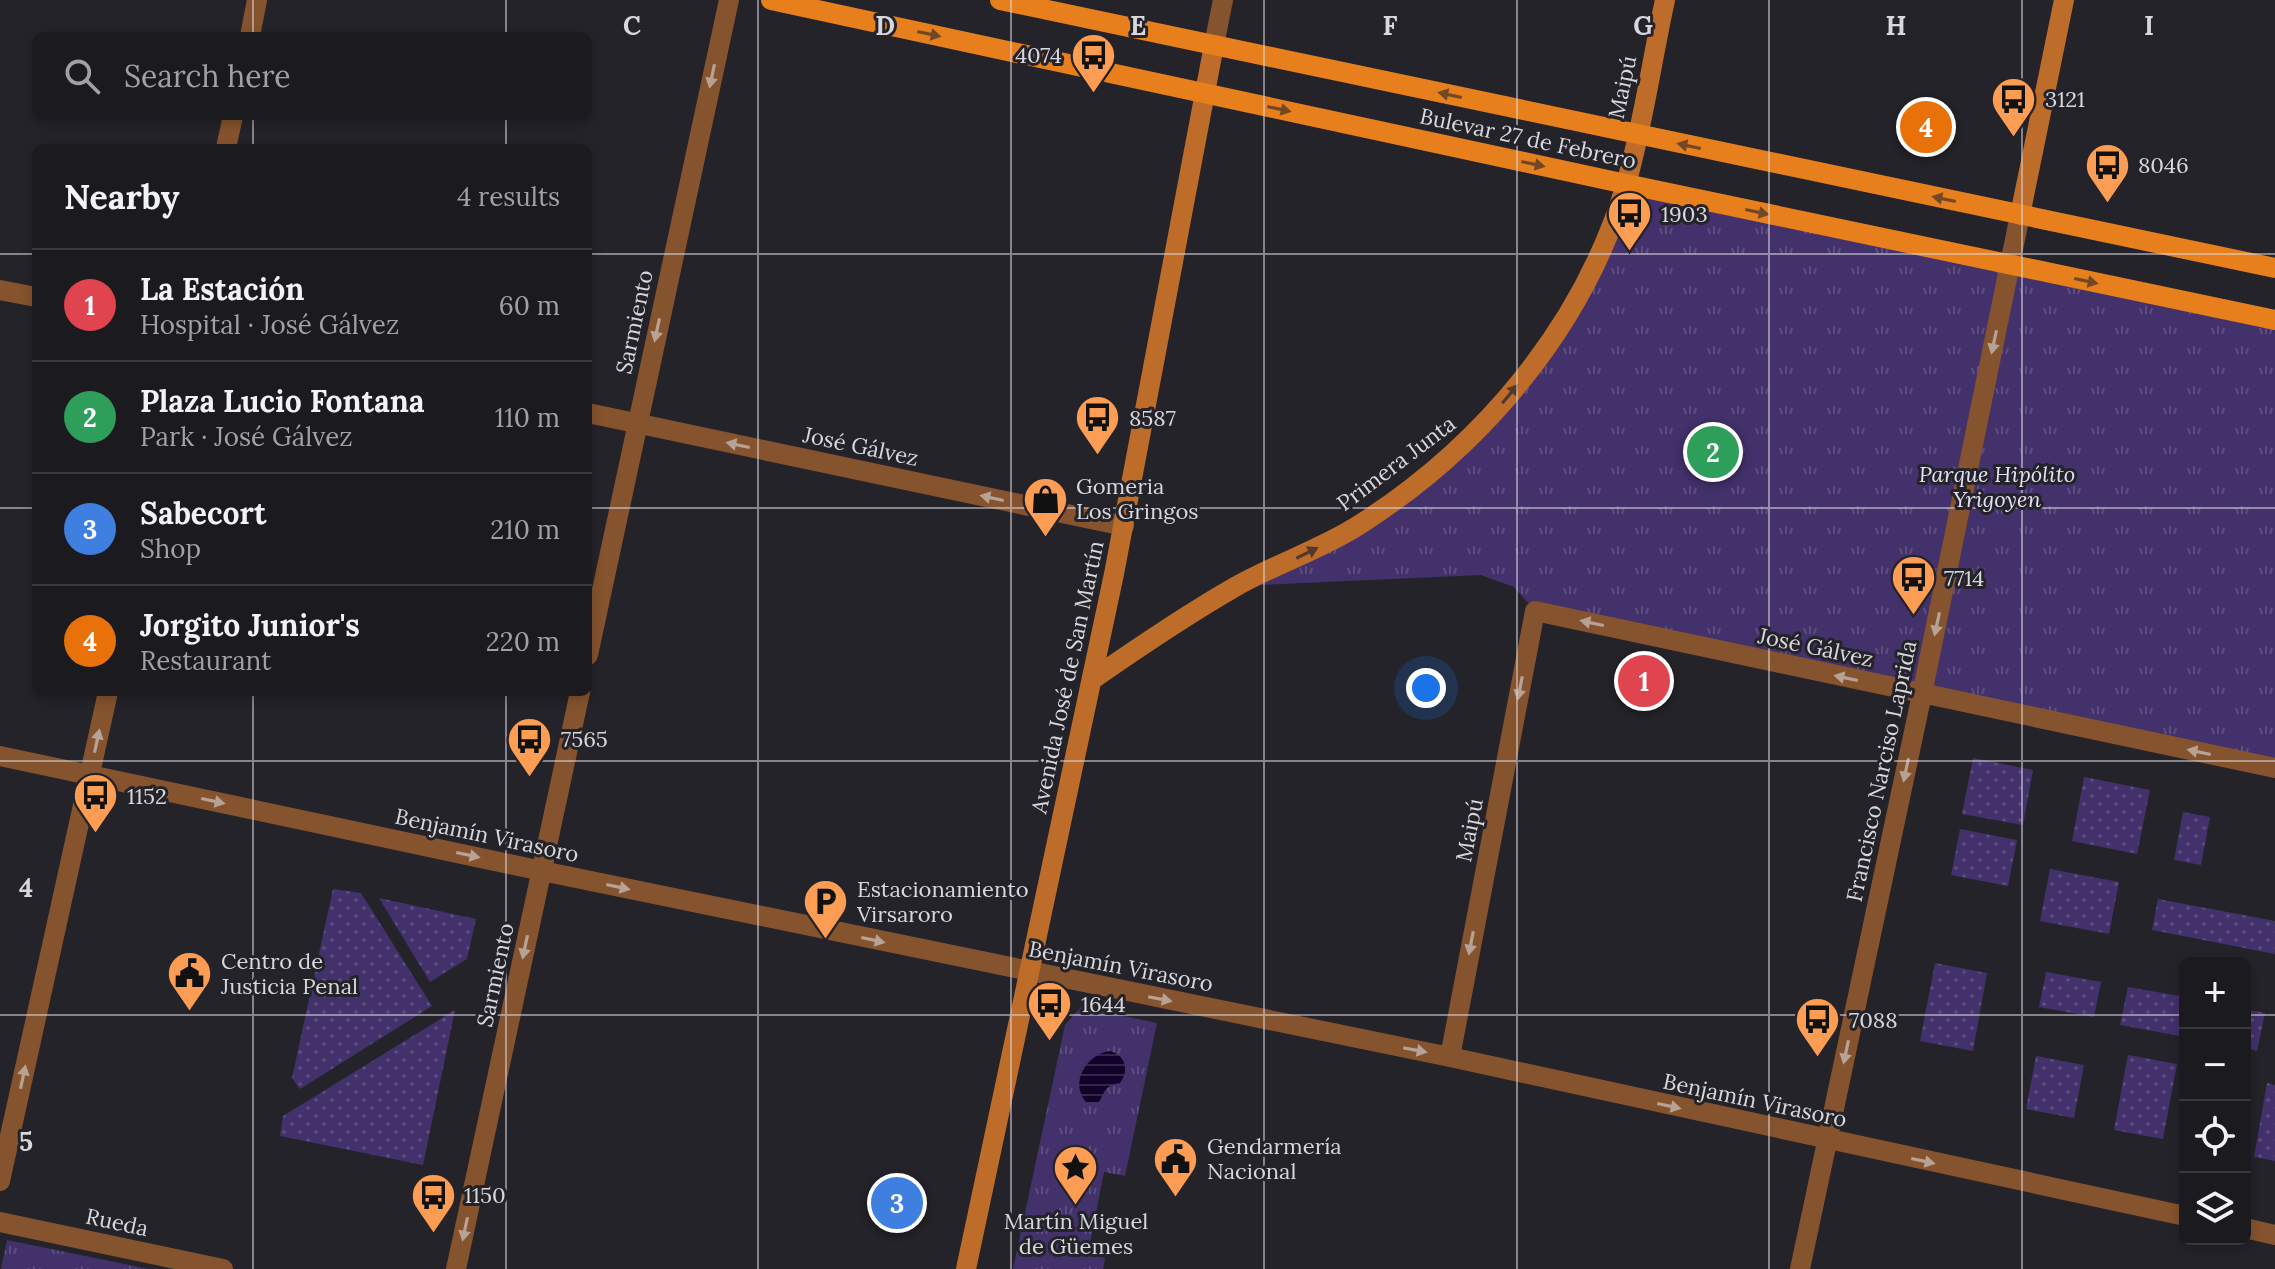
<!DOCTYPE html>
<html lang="en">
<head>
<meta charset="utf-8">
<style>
  body { margin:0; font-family:Lora,serif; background:#242328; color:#f1f3f6 }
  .controls { position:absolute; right:24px; bottom:24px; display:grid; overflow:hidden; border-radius:12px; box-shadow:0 4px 12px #0003 }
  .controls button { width:72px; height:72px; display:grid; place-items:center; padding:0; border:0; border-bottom:2px solid #39383d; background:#1b1a1f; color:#f1f3f6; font:40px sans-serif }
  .you { position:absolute; left:1426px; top:688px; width:28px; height:28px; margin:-20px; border:6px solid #fff; border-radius:50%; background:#1a73e8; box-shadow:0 0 0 12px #1a73e833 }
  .badge { display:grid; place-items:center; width:52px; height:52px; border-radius:50%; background:#2563eb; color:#fff; font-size:26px; font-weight:700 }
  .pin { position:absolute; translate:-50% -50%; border:4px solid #fff; box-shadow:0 2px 8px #0006 }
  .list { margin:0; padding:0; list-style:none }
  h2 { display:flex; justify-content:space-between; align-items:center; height:104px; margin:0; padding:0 32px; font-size:34px }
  h2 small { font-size:26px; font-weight:400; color:#a0a1a4 }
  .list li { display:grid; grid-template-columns:52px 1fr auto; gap:24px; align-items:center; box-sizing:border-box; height:112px; padding:0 32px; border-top:2px solid #39383d }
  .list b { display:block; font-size:30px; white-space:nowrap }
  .list p { margin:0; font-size:26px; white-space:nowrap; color:#a0a1a4 }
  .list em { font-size:26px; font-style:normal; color:#a0a1a4 }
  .icon { flex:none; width:44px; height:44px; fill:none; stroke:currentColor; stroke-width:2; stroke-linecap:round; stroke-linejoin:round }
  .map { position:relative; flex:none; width:2275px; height:1269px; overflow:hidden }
  .search { position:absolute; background:#1b1a1f; box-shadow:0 4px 12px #0003; left:32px; top:32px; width:560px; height:88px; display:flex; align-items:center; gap:20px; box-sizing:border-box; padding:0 28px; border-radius:12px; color:#a0a1a4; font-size:30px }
  .panel { position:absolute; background:#1b1a1f; box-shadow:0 4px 12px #0003; left:32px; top:144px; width:560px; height:552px; border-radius:12px }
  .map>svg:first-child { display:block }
  .grass { fill:url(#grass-dots) }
  .park { fill:url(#park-tufts) }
  .water { fill:url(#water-rules) }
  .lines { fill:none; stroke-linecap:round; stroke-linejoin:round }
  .minor { stroke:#85532d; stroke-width:20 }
  .secondary { stroke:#bd6c29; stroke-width:20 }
  .primary { stroke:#e77f1d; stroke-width:20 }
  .oneway { fill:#724824 }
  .oneway2 { fill:#b7a296 }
  .oneway3 { fill:#523929 }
  .grid { fill:none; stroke:#d8d7dc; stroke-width:2; stroke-opacity:0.55 }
  .labels { text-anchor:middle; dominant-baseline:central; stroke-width:6; stroke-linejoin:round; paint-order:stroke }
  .poi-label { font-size:22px; fill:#d8d7dc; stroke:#242329; text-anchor:start }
  .street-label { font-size:22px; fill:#d8d7dc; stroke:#242329 }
  .park-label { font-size:22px; font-style:italic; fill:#e4dff6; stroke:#242329 }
  .grid-label { font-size:26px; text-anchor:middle; font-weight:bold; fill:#d8d7dc; stroke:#242329; stroke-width:6; stroke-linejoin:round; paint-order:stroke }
</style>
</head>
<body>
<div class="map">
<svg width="2275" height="1269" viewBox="0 0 2275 1269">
  <defs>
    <pattern id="grass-dots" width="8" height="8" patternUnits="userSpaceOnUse" patternTransform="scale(2)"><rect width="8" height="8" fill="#43316b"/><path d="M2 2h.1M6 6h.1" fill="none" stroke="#5d4e80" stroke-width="1.8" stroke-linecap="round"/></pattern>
    <pattern id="park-tufts" width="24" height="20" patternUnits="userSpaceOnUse" patternTransform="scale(2)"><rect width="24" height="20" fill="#43316b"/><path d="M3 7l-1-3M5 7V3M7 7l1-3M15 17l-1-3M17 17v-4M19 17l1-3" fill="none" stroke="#5d4e80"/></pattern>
    <pattern id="water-rules" width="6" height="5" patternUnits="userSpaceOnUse" patternTransform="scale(2)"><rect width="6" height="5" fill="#110229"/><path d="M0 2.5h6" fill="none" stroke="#332647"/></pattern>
  </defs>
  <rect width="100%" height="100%" fill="#242329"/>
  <!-- grass -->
  <path class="grass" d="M1973 758 2033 770 2023 825 1962 814Z
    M2084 777 2150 790 2137 854 2072 841Z
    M2183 812 2210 817 2201 865 2174 860Z
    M1960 829 2017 840 2008 886 1951 875Z
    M2050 869 2119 882 2109 934 2040 921Z
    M333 889 361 893 432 1006 300 1089 292 1078Z
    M379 898 476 919 467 959 430 982Z
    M2158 899 2275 921V954L2152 930Z
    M1935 963 1987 973 1973 1051 1920 1041Z
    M2046 972 2101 982 2094 1017 2039 1007Z
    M2128 987 2185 997V1037L2120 1025Z
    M2245 1009 2265 1013 2257 1051 2245 1048Z
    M455 1010 423 1165 280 1136 283 1116Z
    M2128 1055 2177 1064 2163 1139 2114 1130Z
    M2036 1056 2084 1065 2074 1118 2026 1109Z
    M2267 1083 2275 1085V1161L2254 1157Z"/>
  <!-- park -->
  <path class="park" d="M1626 184 2275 320V768L1535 611 1514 587 1481 575 1237 586 1424 479 1545 351Z
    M1081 1007 1157 1023 1125 1176 1104 1172 1088 1254 1105 1258 1103 1269H1013L1065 1025Z
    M7 1240 149 1269H1Z"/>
  <!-- water -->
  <path class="water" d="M1110 1051C1125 1055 1130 1070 1120 1083 1105 1085 1106 1090 1099 1102H1086C1069 1082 1087 1054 1110 1051Z"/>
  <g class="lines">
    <!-- minor -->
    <path class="minor" d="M250 36 257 0
      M1214 45 1223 0
      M226 148 233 116
      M0 290 36 297
      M588 413 1124 526
      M588 655 729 0
      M0 756 542 871 1450 1057 2185 1216
      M1450 1057 1535 611 2275 768
      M0 1181 108 692
      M0 1222 223 1269
      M2245 1228 2275 1235
      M456 1269 580 692
      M1800 1269 1922 694 2020 215"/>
    <!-- secondary -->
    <path class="secondary" d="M2020 215 2064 0
      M1093 679C1139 647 1186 615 1235 587 1275 564 1320 550 1359 525 1483 446 1584 326 1626 184 1643 126 1652 59 1665 0
      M966 1269 1114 574 1214 45"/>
    <!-- primary -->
    <path class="primary" d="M771 0 1626 184 2275 320
      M1000 0 2275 268"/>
  </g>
  <!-- one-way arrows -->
  <defs><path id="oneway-solid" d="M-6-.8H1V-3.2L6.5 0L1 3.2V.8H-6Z" transform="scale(2)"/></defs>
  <g class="oneway">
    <use href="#oneway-solid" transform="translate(929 34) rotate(12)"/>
    <use href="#oneway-solid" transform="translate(1450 95) rotate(-168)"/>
    <use href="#oneway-solid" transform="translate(1279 109) rotate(12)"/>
    <use href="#oneway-solid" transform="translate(1689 146) rotate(-168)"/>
    <use href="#oneway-solid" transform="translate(1533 164) rotate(12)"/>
    <use href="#oneway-solid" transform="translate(1944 199) rotate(-168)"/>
    <use href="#oneway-solid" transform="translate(1757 212) rotate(12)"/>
    <use href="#oneway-solid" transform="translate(2086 281) rotate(12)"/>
  </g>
  <g class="oneway2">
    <use href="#oneway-solid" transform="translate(712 76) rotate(102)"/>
    <use href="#oneway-solid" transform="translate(657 330) rotate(102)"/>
    <use href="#oneway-solid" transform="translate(1994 342) rotate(102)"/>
    <use href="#oneway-solid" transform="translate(738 445) rotate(-168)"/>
    <use href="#oneway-solid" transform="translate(992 498) rotate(-168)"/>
    <use href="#oneway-solid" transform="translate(1592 623) rotate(-168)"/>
    <use href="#oneway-solid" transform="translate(1937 624) rotate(102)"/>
    <use href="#oneway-solid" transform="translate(1846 678) rotate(-168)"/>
    <use href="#oneway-solid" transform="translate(1520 688) rotate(101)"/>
    <use href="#oneway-solid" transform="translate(97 741) rotate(-78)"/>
    <use href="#oneway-solid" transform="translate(2199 752) rotate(-168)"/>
    <use href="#oneway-solid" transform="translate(1906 770) rotate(102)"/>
    <use href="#oneway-solid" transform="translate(213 801) rotate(12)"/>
    <use href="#oneway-solid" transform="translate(468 855) rotate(12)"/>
    <use href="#oneway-solid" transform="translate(618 887) rotate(12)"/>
    <use href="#oneway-solid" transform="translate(873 940) rotate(12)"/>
    <use href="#oneway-solid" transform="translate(1471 943) rotate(101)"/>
    <use href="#oneway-solid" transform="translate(525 947) rotate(102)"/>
    <use href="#oneway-solid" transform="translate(1160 999) rotate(11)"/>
    <use href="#oneway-solid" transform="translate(1415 1050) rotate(11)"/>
    <use href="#oneway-solid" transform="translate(1846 1052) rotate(102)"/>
    <use href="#oneway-solid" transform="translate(23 1077) rotate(-78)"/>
    <use href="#oneway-solid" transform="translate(1669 1106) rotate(12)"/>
    <use href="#oneway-solid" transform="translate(1923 1161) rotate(12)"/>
    <use href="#oneway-solid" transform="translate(465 1229) rotate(102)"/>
  </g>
  <g class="oneway3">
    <use href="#oneway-solid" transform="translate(1510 394) rotate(-50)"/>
    <use href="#oneway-solid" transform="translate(1307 553) rotate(-26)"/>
  </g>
  <!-- grid -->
  <path class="grid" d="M253 0V36M506 0V36M758 0V1269M1011 0V1269M1264 0V1269M1517 0V1269M1769 0V1269M2022 0V1269M253 116V148M506 116V148M0 254H36M588 254H2275M0 508H36M588 508H2275M253 692V1269M506 692V1269M0 761H2275M0 1015H2185M2245 1015H2275"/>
  <!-- icons -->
  <defs>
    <symbol id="bus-pin" viewBox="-11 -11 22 30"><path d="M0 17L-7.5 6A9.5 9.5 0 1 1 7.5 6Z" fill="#fc9d53" stroke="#242329"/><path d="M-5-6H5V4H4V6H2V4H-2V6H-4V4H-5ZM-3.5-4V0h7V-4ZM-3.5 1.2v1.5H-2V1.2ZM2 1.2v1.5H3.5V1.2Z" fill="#111"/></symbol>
    <symbol id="shop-pin" viewBox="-11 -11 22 30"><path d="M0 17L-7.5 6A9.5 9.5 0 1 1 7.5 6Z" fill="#fc9d53" stroke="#242329"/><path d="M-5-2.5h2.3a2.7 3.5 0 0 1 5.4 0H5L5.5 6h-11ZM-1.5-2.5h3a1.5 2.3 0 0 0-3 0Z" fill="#111"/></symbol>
    <symbol id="parking-pin" viewBox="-11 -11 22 30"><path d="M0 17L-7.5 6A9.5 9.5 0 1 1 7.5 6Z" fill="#fc9d53" stroke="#242329"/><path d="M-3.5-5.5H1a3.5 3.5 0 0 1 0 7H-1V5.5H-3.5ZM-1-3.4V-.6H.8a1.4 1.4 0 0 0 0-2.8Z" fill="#111"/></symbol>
    <symbol id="civic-pin" viewBox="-11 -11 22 30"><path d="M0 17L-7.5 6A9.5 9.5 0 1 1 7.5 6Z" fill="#fc9d53" stroke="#242329"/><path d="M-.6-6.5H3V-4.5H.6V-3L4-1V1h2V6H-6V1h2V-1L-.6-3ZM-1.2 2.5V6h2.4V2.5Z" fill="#111"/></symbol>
    <symbol id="sight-pin" viewBox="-11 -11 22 30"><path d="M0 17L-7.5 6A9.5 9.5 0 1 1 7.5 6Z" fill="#fc9d53" stroke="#242329"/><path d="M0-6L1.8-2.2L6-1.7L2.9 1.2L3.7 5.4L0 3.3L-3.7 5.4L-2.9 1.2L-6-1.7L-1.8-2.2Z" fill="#111"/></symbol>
  </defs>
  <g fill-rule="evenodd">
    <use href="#bus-pin" x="1068" y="30" width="51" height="69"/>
    <use href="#bus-pin" x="1988" y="74" width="51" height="69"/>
    <use href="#bus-pin" x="2082" y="140" width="51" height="69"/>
    <use href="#bus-pin" x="1604" y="188" width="51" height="69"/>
    <use href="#bus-pin" x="1072" y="392" width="51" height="69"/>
    <use href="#shop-pin" x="1020" y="474" width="51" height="69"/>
    <use href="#bus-pin" x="1888" y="552" width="51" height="69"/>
    <use href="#bus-pin" x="504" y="714" width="51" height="69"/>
    <use href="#bus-pin" x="70" y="770" width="51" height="69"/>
    <use href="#parking-pin" x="800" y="876" width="51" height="69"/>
    <use href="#civic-pin" x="164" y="948" width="51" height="69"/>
    <use href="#bus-pin" x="1024" y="978" width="51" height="69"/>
    <use href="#bus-pin" x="1792" y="994" width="51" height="69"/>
    <use href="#civic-pin" x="1150" y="1134" width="51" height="69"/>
    <use href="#sight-pin" x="1050" y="1142" width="51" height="69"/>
    <use href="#bus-pin" x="408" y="1170" width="51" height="69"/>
  </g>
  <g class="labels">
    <!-- poi labels -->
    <g class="poi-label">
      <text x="1062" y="55" text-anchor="end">4074</text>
      <text x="2045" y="99">3121</text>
      <text x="2138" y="165">8046</text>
      <text x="1661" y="214">1903</text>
      <text x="1129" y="418">8587</text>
      <text x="1076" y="486">Gomeria<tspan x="1076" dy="25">Los Gringos</tspan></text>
      <text x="1944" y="578">7714</text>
      <text x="561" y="739">7565</text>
      <text x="127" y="796">1152</text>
      <text x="857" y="889">Estacionamiento<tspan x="857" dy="25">Virsaroro</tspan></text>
      <text x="221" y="961">Centro de<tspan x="221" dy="25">Justicia Penal</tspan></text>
      <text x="1081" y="1004">1644</text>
      <text x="1849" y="1020">7088</text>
      <text x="1207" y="1146">Gendarmería<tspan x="1207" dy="25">Nacional</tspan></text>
      <text x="464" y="1195">1150</text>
      <text x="1076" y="1221" text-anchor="middle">Martín Miguel<tspan x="1076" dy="25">de Güemes</tspan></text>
    </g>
    <!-- street labels -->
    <g class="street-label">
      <text transform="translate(1622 87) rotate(-78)">Maipú</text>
      <text transform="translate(1528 138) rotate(12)">Bulevar 27 de Febrero</text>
      <text transform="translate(634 322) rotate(-78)">Sarmiento</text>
      <text transform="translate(861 446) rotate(12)">José Gálvez</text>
      <text transform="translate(1396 463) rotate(-37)">Primera Junta</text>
      <text transform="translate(1816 647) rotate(12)">José Gálvez</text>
      <text transform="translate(1067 677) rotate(-78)">Avenida José de San Martín</text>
      <text transform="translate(1881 771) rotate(-78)">Francisco Narciso Laprida</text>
      <text transform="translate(1469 830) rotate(-79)">Maipú</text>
      <text transform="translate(487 835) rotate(12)">Benjamín Virasoro</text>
      <text transform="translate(1121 966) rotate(11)">Benjamín Virasoro</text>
      <text transform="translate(495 975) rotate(-78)">Sarmiento</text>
      <text transform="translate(1755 1100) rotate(12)">Benjamín Virasoro</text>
      <text transform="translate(117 1222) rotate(12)">Rueda</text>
    </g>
    <!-- park labels -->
    <g class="park-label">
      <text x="1997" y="474">Parque Hipólito<tspan x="1997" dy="25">Yrigoyen</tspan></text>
    </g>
  </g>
  <g class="grid-label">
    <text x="632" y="35">C</text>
    <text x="885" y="35">D</text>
    <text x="1138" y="35">E</text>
    <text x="1390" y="35">F</text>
    <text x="1643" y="35">G</text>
    <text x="1896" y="35">H</text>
    <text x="2149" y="35">I</text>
    <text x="26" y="897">4</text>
    <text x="26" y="1151">5</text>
  </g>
</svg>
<div class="controls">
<button>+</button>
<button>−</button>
<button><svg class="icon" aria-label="locate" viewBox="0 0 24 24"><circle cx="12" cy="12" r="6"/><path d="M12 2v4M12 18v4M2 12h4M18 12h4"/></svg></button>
<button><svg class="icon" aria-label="layers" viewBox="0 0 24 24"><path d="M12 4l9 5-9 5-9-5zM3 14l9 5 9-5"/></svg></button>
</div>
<div class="you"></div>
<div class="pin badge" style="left:1644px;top:681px;background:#e0444e">1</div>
<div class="pin badge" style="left:1713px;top:452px;background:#2e9e5b">2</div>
<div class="pin badge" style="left:897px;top:1203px;background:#3f7fe0">3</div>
<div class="pin badge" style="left:1926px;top:127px;background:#e8710a">4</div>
<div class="search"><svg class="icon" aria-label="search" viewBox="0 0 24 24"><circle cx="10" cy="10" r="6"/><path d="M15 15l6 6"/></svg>Search here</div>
<section class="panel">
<h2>Nearby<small>4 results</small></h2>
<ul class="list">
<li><span class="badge" style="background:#e0444e">1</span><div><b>La Estación</b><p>Hospital · José Gálvez</p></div><em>60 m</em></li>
<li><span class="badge" style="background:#2e9e5b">2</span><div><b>Plaza Lucio Fontana</b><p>Park · José Gálvez</p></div><em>110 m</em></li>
<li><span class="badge" style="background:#3f7fe0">3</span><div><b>Sabecort</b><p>Shop</p></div><em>210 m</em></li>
<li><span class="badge" style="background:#e8710a">4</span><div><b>Jorgito Junior's</b><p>Restaurant</p></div><em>220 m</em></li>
</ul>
</section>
</div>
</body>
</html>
